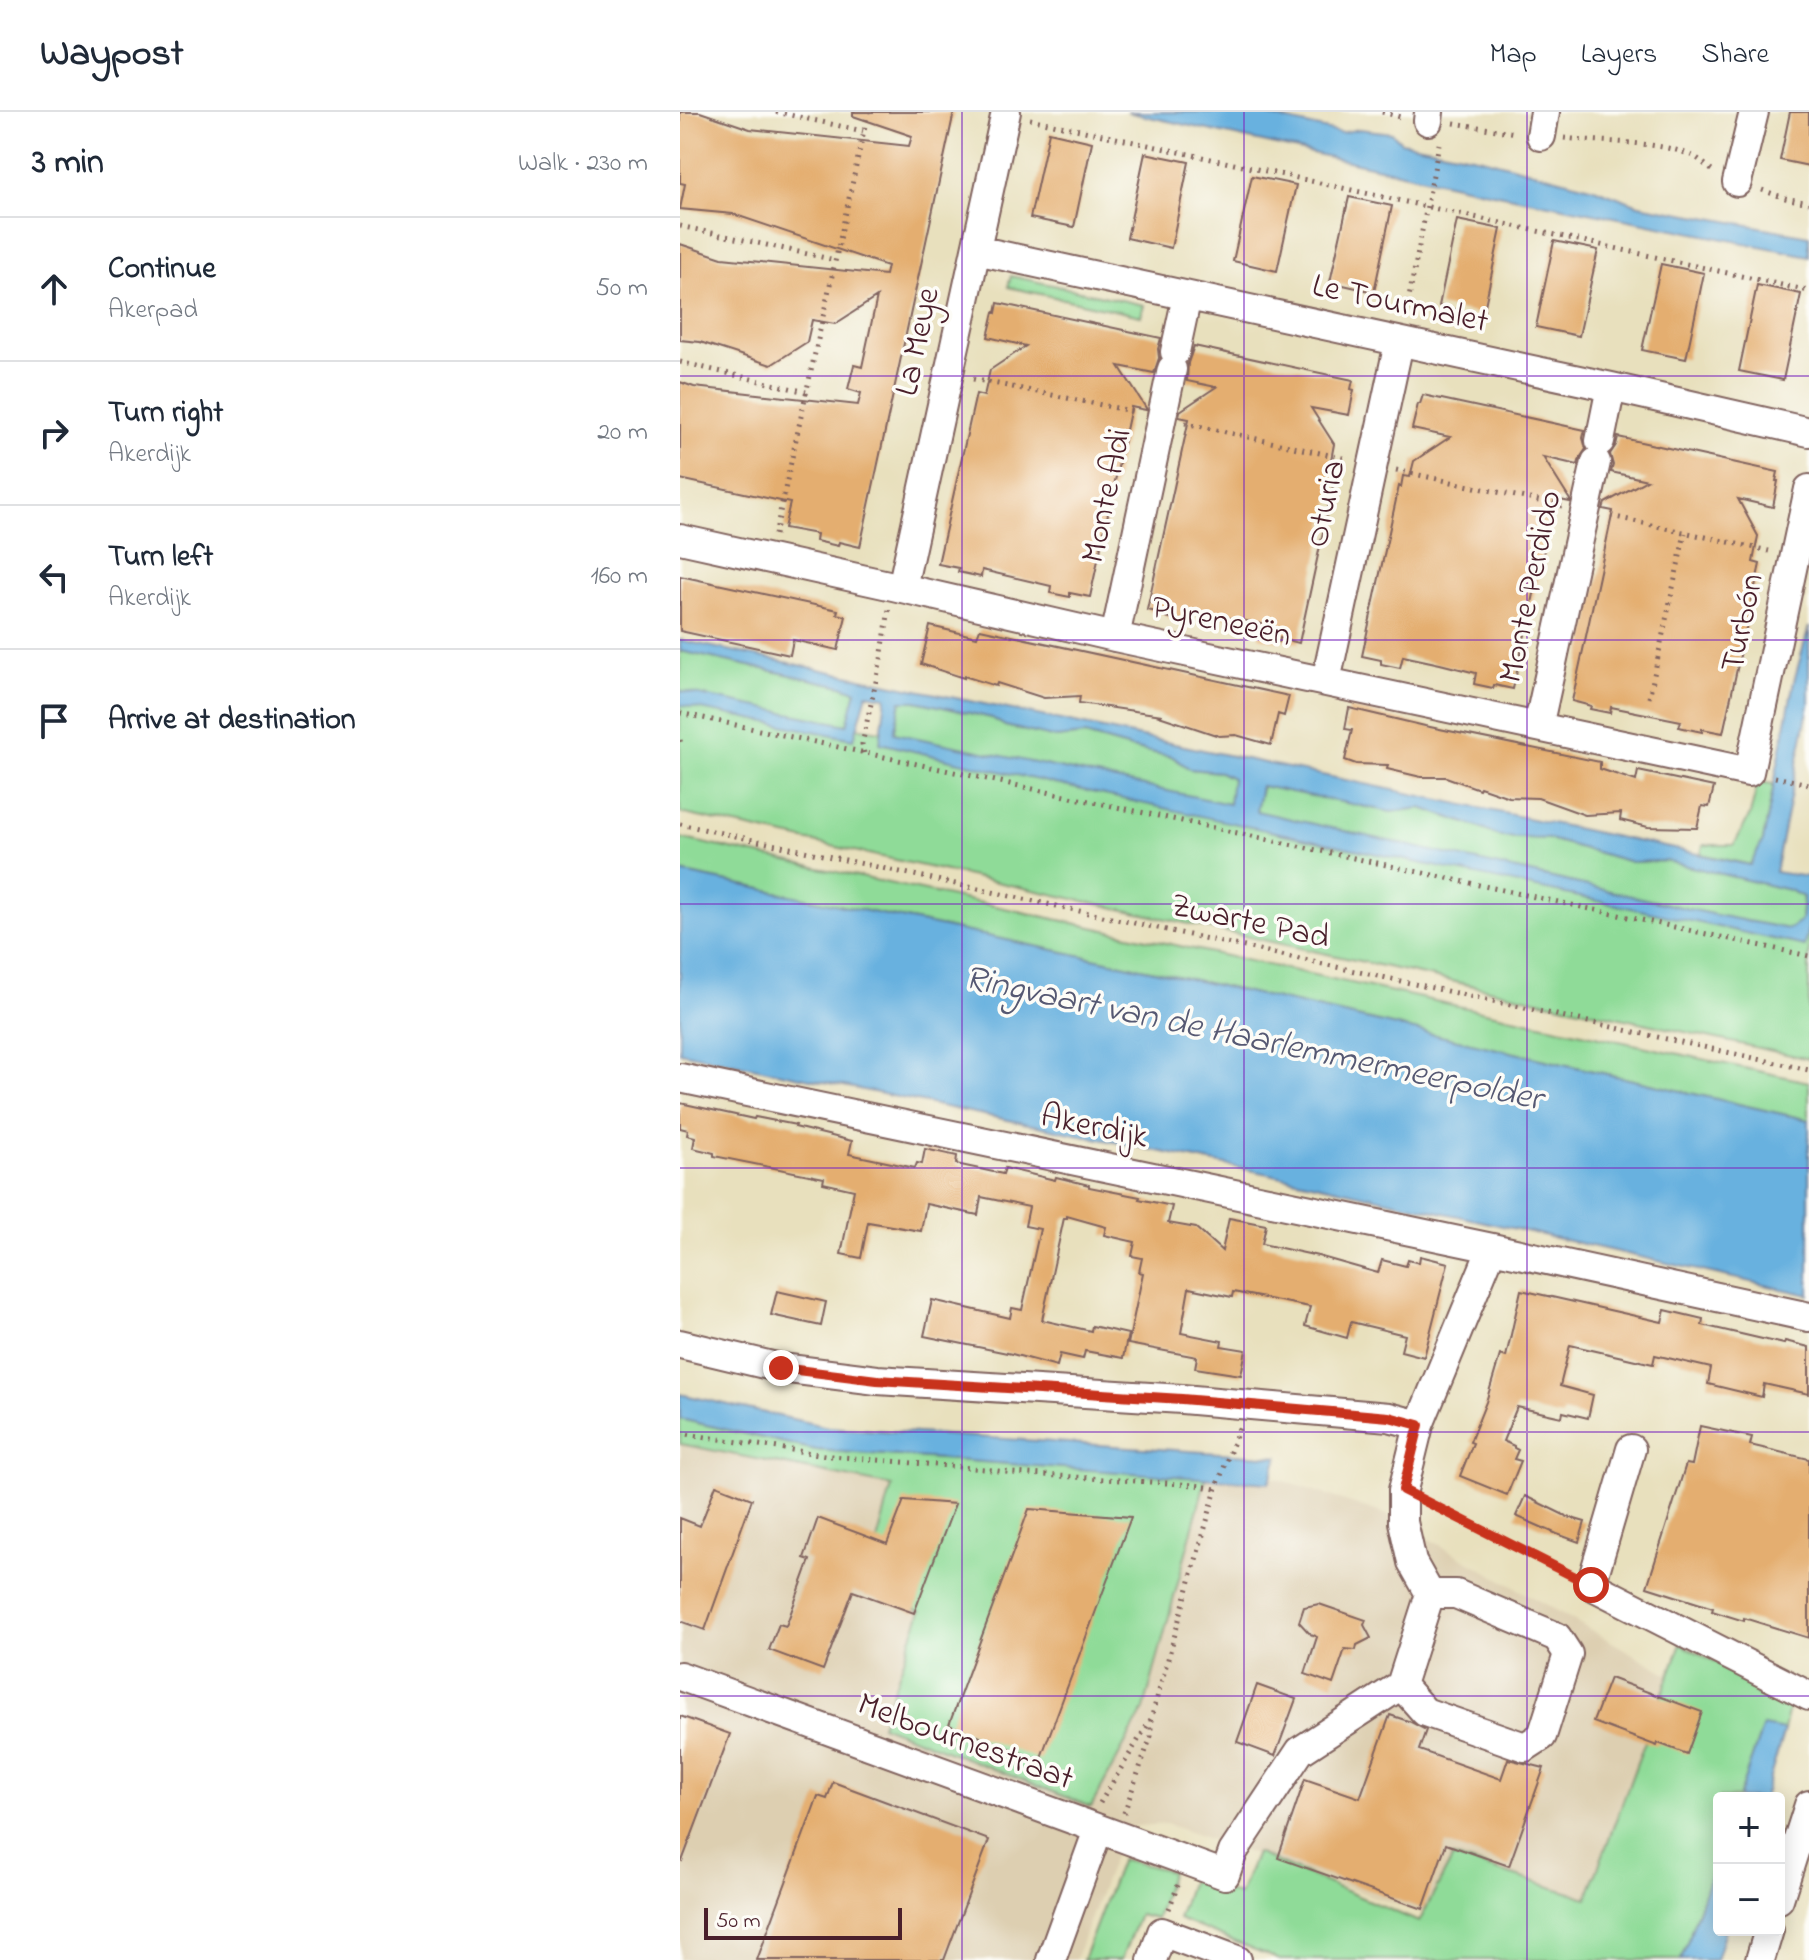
<!DOCTYPE html>
<html lang="en">
<head>
<meta charset="utf-8">
<style>
  body { margin:0; font-family:"Indie Flower",sans-serif; background:#f6f6f7; color:#1f2937 }
  .controls { position:absolute; right:24px; bottom:24px; display:grid; overflow:hidden; border-radius:8px; box-shadow:0 4px 20px #0003 }
  .controls button { width:72px; height:72px; display:grid; place-items:center; padding:0; border:0; border-bottom:2px solid #e0e1e3; background:#fff; color:#1f2937; font:40px sans-serif }
  .scale { position:absolute; left:24px; bottom:20px; width:198px; box-sizing:border-box; padding-left:8px; border:4px solid #4a1f2b; border-top:0; font-size:22px; line-height:28px; white-space:nowrap; color:#4a1f2b; -webkit-text-stroke:6px #fdfcf7; paint-order:stroke }
  .stop { position:absolute; width:24px; height:24px; margin:-18px; border:6px solid #c8321e; border-radius:50%; background:#fff }
  .stop.end { background:#c8321e; border-color:#fff; box-shadow:0 2px 8px #0008 }
  .list { margin:0; padding:0; list-style:none }
  h2 { display:flex; justify-content:space-between; align-items:center; height:104px; margin:0; padding:0 32px; font-size:34px }
  h2 small { font-size:26px; font-weight:400; color:#747a83 }
  .list li { display:grid; grid-template-columns:52px 1fr auto; gap:24px; align-items:center; box-sizing:border-box; height:144px; padding:0 32px; border-top:2px solid #e0e1e3 }
  .list b { display:block; font-size:30px; white-space:nowrap }
  .list p { margin:0; font-size:26px; white-space:nowrap; color:#747a83 }
  .list em { font-size:26px; font-style:normal; color:#747a83 }
  .icon { flex:none; width:44px; height:44px; fill:none; stroke:currentColor; stroke-width:2; stroke-linecap:round; stroke-linejoin:round }
  .map { position:relative; flex:none; width:1129px; height:1848px; overflow:hidden }
  header { display:flex; align-items:center; gap:48px; box-sizing:border-box; height:112px; padding:0 40px; background:#fff; border-bottom:2px solid #e0e1e3 }
  header strong { font-size:38px }
  nav { display:flex; gap:44px; margin-inline-start:auto; font-size:28px }
  main { display:flex }
  aside { flex:1; background:#fff }
  .map>svg:first-child { display:block }
  .built { fill:#ddcfb1 }
  .green { fill:#8fdb98; stroke:#6c7d62; stroke-width:2 }
  .water { fill:#67b1df; stroke:#586885; stroke-width:2; fill-rule:evenodd }
  .building { fill:#e4ae6f }
  .lines { fill:none; stroke-linecap:round; stroke-linejoin:round }
  .minor-casing { stroke:#81635e; stroke-width:32 }
  .path { stroke:#81635e; stroke-width:5; stroke-dasharray:2 6; stroke-linecap:butt }
  .minor { stroke:#fff; stroke-width:28 }
  .route { stroke:#c8321e; stroke-width:10 }
  .grid { fill:none; stroke:#7b2cbf; stroke-width:2; stroke-opacity:0.55 }
  .labels { text-anchor:middle; dominant-baseline:central; stroke-width:7; stroke-linejoin:round; paint-order:stroke }
  .street-label { font-size:34px; fill:#4a1f2b; stroke:#fdfcf7 }
  .water-label { font-size:36px; font-style:italic; fill:#565973; stroke:#fdfcf7 }
</style>
</head>
<body>
<header>
<strong>Waypost</strong>
<nav><a>Map</a><a>Layers</a><a>Share</a></nav>
</header>
<main>
<aside>
<h2>3 min<small>Walk · 230 m</small></h2>
<ul class="list">
<li><svg class="icon" aria-label="ahead" viewBox="0 0 24 24"><path d="M12 20V5M6 11l6-6 6 6"/></svg><div><b>Continue</b><p>Akerpad</p></div><em>50 m</em></li>
<li><svg class="icon" aria-label="right" viewBox="0 0 24 24"><path d="M7 20v-9h11M14 6l5 5-5 5"/></svg><div><b>Turn right</b><p>Akerdijk</p></div><em>20 m</em></li>
<li><svg class="icon" aria-label="left" viewBox="0 0 24 24"><path d="M17 20v-9H6M10 6l-5 5 5 5"/></svg><div><b>Turn left</b><p>Akerdijk</p></div><em>160 m</em></li>
<li><svg class="icon" aria-label="arrive" viewBox="0 0 24 24"><path d="M6 21V4h12l-3 4 3 4H6"/></svg><div><b>Arrive at destination</b></div></li>
</ul>
</aside>
<div class="map">
<svg width="1129" height="1848" viewBox="0 0 1129 1848">
  <rect width="100%" height="100%" fill="#fdfcf7"/>
  <filter id="ink" filterUnits="userSpaceOnUse"><feTurbulence type="fractalNoise" baseFrequency=".0125" numOctaves="2"/><feDisplacementMap in="SourceGraphic" scale="16" xChannelSelector="R" yChannelSelector="G"/><feConvolveMatrix kernelMatrix="1 2 1 2 8 2 1 2 1" color-interpolation-filters="sRGB"/></filter>
  <filter id="wash" filterUnits="userSpaceOnUse"><feTurbulence type="fractalNoise" baseFrequency=".006" numOctaves="4" result="noise"/><feDisplacementMap in="SourceGraphic" scale="32" xChannelSelector="R" yChannelSelector="G"/><feGaussianBlur stdDeviation="1.8" result="paint"/><feColorMatrix in="noise" values="0 0 0 0 0 0 0 0 0 0 0 0 0 0 0 0 0 1.4 0 .05"/><feComposite in="paint" operator="in"/></filter>
  <g filter="url(#wash)">
    <rect width="100%" height="100%" fill="#e8e0bd"/>
    <!-- built -->
    <path class="built" d="M0 1292 142 1324 579 1361 705 1402 1024 1582 874 1848 486 1712 445 1715 395 1848H0Z"/>
    <!-- green -->
    <path class="green" d="M331 164 464 193 461 204 328 175Z
      M0 539 162 574 176 579 168 614 214 621 221 589H236L312 606 325 614 376 626 405 623 451 636 493 645 510 657 540 660 552 666 576 698 582 673 711 700 741 696 798 715 821 725 869 727 951 750 986 749 1110 778 1123 785 1121 809 1127 821 1129 812V947L0 701Z
      M1078 670 1094 672 1083 729 1071 753 1021 742 1023 733H1054L1070 703Z
      M0 726 1129 970V1008L470 858 0 760Z
      M0 1307 136 1338 526 1366 464 1597 411 1695 201 1613 241 1499 183 1481 212 1374 0 1332Z
      M1001 1532 1111 1588 1104 1618 1083 1615 1058 1686H1039V1739L1001 1848H600L498 1807 511 1768 559 1783 576 1741 739 1810 773 1745 907 1786Z
      M441 1747 491 1759 476 1807 459 1803 441 1848H403Z"/>
    <!-- water -->
    <path class="water" d="M447 0H571L661 21 679 17 712 21 721 30 802 46 914 76 959 93 1129 124V144L803 79Z
      M1129 515V593L1095 760 1129 765V812L1124 834C816 765 506 705 200 631L206 585 187 582 174 627 0 593V579L167 613 176 579 162 574 0 539V528L1070 753 1083 729 1114 569ZM221 589H236L312 606 325 614 376 626 405 623 451 636 493 645 510 657 540 660 552 666 549 692 214 621ZM581 674 711 700 741 696 798 715 821 725 869 727 951 750 986 749 1109 778 1123 785 1121 809 1109 817 1036 803 576 699Z
      M0 760 470 858 1129 1008V1183L627 1070 0 940Z
      M0 1282 148 1315 598 1345 589 1371 136 1338 0 1307Z
      M1083 1614 1104 1618 1084 1686H1058Z
      M1039 1739V1818H1045L1036 1848H1001Z"/>
    <g id="blocks">
      <!-- building -->
      <path class="building" d="M0 0H20L70 17 229 34 232 24 173 4V0H274L180 435 159 430 158 434 136 429 137 422 104 416 110 391 0 367V270L14 275 178 293 181 281 168 277 174 253 182 255 197 185 155 212 132 208 127 230 91 253 20 230 0 228V132L42 146 205 163 207 154 53 102 0 97 5 72 0 71Z
        M1110 0H1129V54L1100 48Z
        M369 20 412 30 394 115 350 106Z
        M465 41 509 50 491 136 447 126Z
        M572 64 616 73 597 159 553 149Z
        M669 85 712 94 694 180 650 170Z
        M777 108 821 117 803 203 759 194Z
        M874 129 918 138 899 224 856 215Z
        M981 152 1024 161 1006 247 962 238Z
        M1077 173 1121 182 1103 268 1059 259Z
        M318 191 481 226 478 237 479 246 474 261 439 254 466 296V298L451 295 410 485 390 481V485L370 481 371 474 302 458 301 465 278 460 279 456 258 452 296 282 304 284 310 258 346 234 308 225 314 200 316 201Z
        M514 234 673 268 671 277 674 278 669 303 631 296 654 332 651 348 656 349 654 360H656L619 531 600 526 599 530 579 525 582 512 508 498 506 510 486 505 487 502 467 498 509 307 499 305 500 299 536 275 507 269 508 251Z
        M743 283 905 318 903 326 906 337 900 346 898 353 863 345 890 388V390L875 387 833 577 814 573 813 576 794 572 796 561 760 552 723 544 720 556 701 552V548L682 544 719 374 721 375 723 364 730 365 734 349 770 325 732 317 738 292H740Z
        M938 325 1098 360 1096 369H1098L1093 395 1058 387 1078 424 1073 450 1080 452 1043 621 1022 617V620L999 615 1001 609 931 595 930 601 910 597 911 594 892 589 933 399 923 397 925 391 967 368 931 360 933 353 930 342 936 333Z
        M0 464 158 498 157 502 166 504 158 538 113 528 110 543 0 519Z
        M250 514 297 525 300 517 609 584 604 604 598 602 591 633 556 623 539 624 479 604 482 603 399 591 400 584 364 586 317 571 316 574 284 564V566L241 552Z
        M669 596 745 614 920 650V657L956 669 958 659 1034 675 1029 695 1022 694 1017 716 968 715 940 708 941 701 905 703 858 686 829 685 800 675 799 677 766 665H741L707 657 708 653 676 652 665 648 672 618 665 617Z
        M0 991 74 1007 75 1005 116 1013 115 1015 172 1029 169 1042 235 1056 237 1051 242 1052 245 1037 277 1044 276 1052 323 1062 325 1056 375 1068 376 1065 409 1073V1075L460 1085 459 1087 492 1094 488 1111 516 1116 542 1139 549 1106 586 1113 582 1132 638 1144 698 1161 702 1148 726 1154 728 1148 739 1151 740 1144 768 1151 744 1245 721 1239 725 1223 671 1210 667 1226 625 1214 630 1195 553 1180 552 1185 509 1176 501 1221 542 1229 541 1234 566 1238 561 1263 515 1256 517 1245 448 1232 463 1161 459 1160 462 1146 452 1144 455 1130 424 1123 426 1115 387 1104V1106H384L362 1208 411 1219 412 1214 448 1222 443 1246 405 1239 403 1247 380 1242 377 1254 332 1242 244 1224 252 1188 330 1206 332 1196 342 1198 360 1117 345 1114 349 1095 301 1085 298 1103 246 1092 241 1119 188 1110 181 1146 161 1142 174 1078 143 1071 144 1066 34 1044V1041L13 1036 15 1025 7 1023 8 1018 0 1016Z
        M841 1178 982 1210 985 1198 1023 1207 1022 1213 1104 1232 1105 1229 1129 1235V1282L1084 1272 1082 1285 1028 1272 1031 1256 975 1243 973 1252 890 1233 880 1274 913 1283 908 1306 883 1300 882 1305 837 1295 823 1329 834 1334V1336L838 1338 834 1347 841 1349 827 1383 780 1364 793 1331 790 1330 806 1290 820 1243 826 1245Z
        M97 1179 146 1190 141 1214 91 1203Z
        M1020 1314 1072 1325 1070 1333 1129 1347V1526L1064 1506V1509L1032 1499 1033 1496 967 1475 1006 1352 1012 1353Z
        M36 1373 72 1387 25 1518 0 1509V1406L20 1414Z
        M845 1384 888 1405 905 1410 899 1430 877 1422 836 1404Z
        M224 1388 275 1392 234 1501 173 1479 143 1558 89 1538 99 1512 106 1514 130 1448 124 1446 138 1406 207 1432Z
        M349 1397 451 1405 360 1648 269 1613Z
        M639 1492 686 1508 684 1513 691 1526 677 1533 676 1538 665 1537 653 1572 625 1562 637 1525 630 1522 619 1510 624 1495Z
        M930 1566 1022 1600 1007 1642 978 1631 977 1634 913 1610Z
        M577 1573 616 1587 595 1644 557 1630Z
        M710 1603 731 1610 746 1618 739 1638 821 1667 828 1647 864 1656 829 1754 766 1732 743 1797 598 1746 625 1667 680 1686Z
        M0 1604 50 1622 2 1749 0 1748Z
        M153 1670 309 1728 264 1848H77L138 1684 147 1687Z"/>
    </g>
  </g>
  <g filter="url(#ink)">
    <use href="#blocks" fill-opacity="0" stroke="#81635e" stroke-width="2"/>
    <g class="lines">
      <defs>
        <path id="minor" d="M748 9 749 0
          M861 24 865 0
          M1057 70 1074 0
          M296 138 931 275 1129 320
          M495 240 507 184
          M920 329 931 275
          M0 427 213 474 435 525 1069 660 1129 377
          M222 476 326 0
          M435 525 492 257
          M646 569 719 231
          M858 615 916 350
          M0 966 812 1136 1129 1205
          M0 1232 101 1256 197 1268 502 1287 709 1305 739 1313
          M951 1337 911 1473 1129 1584
          M0 1564 545 1763 553 1740 620 1639 721 1573 750 1482 732 1450 723 1410V1378L739 1313 812 1136
          M721 1573 745 1600 845 1635 862 1624 888 1542 877 1525 776 1482H750
          M1099 1787 1129 1693
          M371 1848 418 1718
          M472 1848 482 1820 557 1848
          M1080 1848 1089 1818"/>
      </defs>
      <!-- minor casing -->
      <use href="#minor" class="minor-casing"/>
      <!-- path -->
      <path class="path" d="M96 0 183 19
        M702 0 724 6
        M350 7 1129 179
        M774 11 835 21
        M884 26C923 31 980 28 1015 45 1022 49 1028 56 1035 60
        M1082 78 1105 86 1129 91
        M0 114 155 148
        M725 206 759 32
        M0 250 126 280
        M293 267 456 300
        M505 311 667 347
        M716 358 882 394
        M931 404 1089 439
        M95 423 188 0
        M969 586 1005 421
        M0 601 1129 844
        M0 628 1 632
        M184 641 182 632 201 547 209 497
        M1095 665 1129 672
        M0 712 1129 958
        M0 1321 151 1344 304 1357 333 1361 516 1373 536 1377
        M748 1390 889 1461
        M420 1691 471 1607 536 1377 559 1316
        M444 1701 471 1624V1608
        M489 1797 498 1773"/>
      <!-- minor -->
      <use href="#minor" class="minor"/>
    </g>
  </g>
  <g class="lines" filter="url(#ink)">
    <!-- route -->
    <path class="route" d="M101 1256 197 1268 502 1287 709 1305 739 1313 723 1378 911 1473"/>
  </g>
  <!-- grid -->
  <path class="grid" d="M282 0V1848M564 0V1848M847 0V1848M0 264H1129M0 528H1129M0 792H1129M0 1056H1129M0 1320H1129M0 1584H1129"/>
  <g class="labels">
    <!-- street labels -->
    <g class="street-label">
      <text transform="translate(720 193) rotate(12)">Le Tourmalet</text>
      <text transform="translate(239 230) rotate(-78)">La Meye</text>
      <text transform="translate(428 384) rotate(-78)">Monte Adi</text>
      <text transform="translate(647 392) rotate(-78)">Oturia</text>
      <text transform="translate(852 475) rotate(-78)">Monte Perdido</text>
      <text transform="translate(541 511) rotate(12)">Pyreneeën</text>
      <text transform="translate(1064 511) rotate(-78)">Turbón</text>
      <text transform="translate(570 811) rotate(12)">Zwarte Pad</text>
      <text transform="translate(414 1016) rotate(12)">Akerdijk</text>
      <text transform="translate(285 1631) rotate(20)">Melbournestraat</text>
    </g>
    <!-- water labels -->
    <g class="water-label">
      <text transform="translate(573 928) rotate(12)">Ringvaart van de Haarlemmermeerpolder</text>
    </g>
  </g>
</svg>
<div class="controls">
<button>+</button>
<button>−</button>
</div>
<div class="scale">50 m</div>
<div class="stop" style="left:911px;top:1473px"></div>
<div class="stop end" style="left:101px;top:1256px"></div>
</div>
</main>
</body>
</html>
